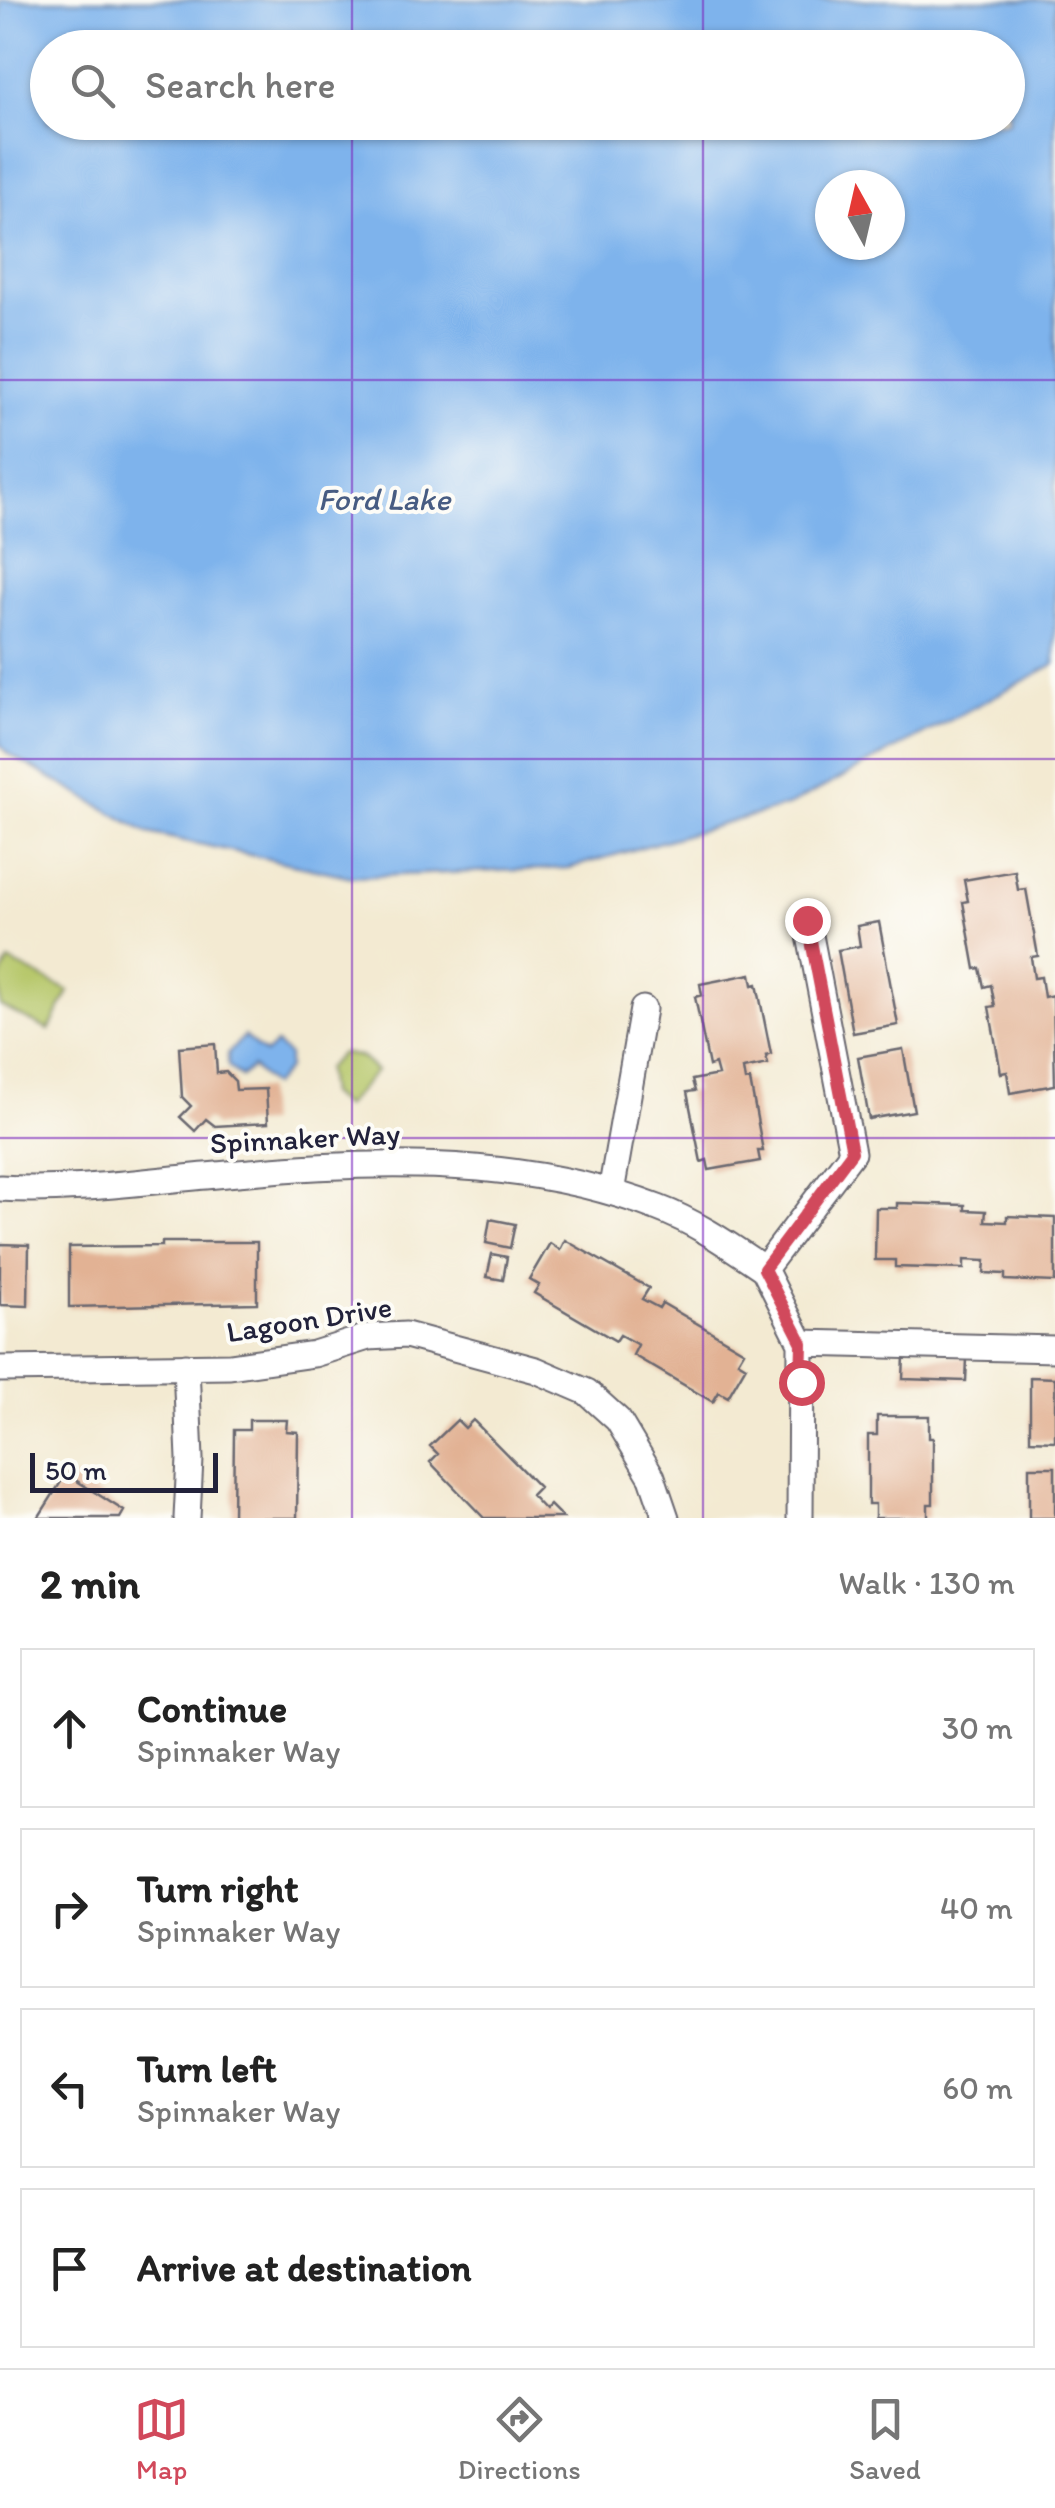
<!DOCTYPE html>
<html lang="en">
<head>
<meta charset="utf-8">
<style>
  body { margin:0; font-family:Itim,sans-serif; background:#f6f6f6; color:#222 }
  .compass { position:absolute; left:815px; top:170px; width:90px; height:90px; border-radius:50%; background:#fff; box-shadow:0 2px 8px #0004; rotate:352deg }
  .scale { position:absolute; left:30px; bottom:25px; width:188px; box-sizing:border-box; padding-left:10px; border:5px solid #22223b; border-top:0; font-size:28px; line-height:35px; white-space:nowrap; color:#22223b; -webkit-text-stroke:8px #fdfcf7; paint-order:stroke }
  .stop { position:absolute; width:30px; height:30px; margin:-22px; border:8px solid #d1495b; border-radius:50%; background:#fff }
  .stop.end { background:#d1495b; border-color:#fff; box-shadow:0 2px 10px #0008 }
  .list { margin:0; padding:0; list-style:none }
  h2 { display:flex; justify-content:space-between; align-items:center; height:130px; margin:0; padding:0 40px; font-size:42px }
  h2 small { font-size:32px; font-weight:400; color:#767676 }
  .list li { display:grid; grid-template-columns:65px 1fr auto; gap:30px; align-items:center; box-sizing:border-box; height:160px; margin:0 20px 20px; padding:0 20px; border:2px solid #e0e0e0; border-radius:0px }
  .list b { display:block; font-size:38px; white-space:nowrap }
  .list p { margin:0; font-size:32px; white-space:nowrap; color:#767676 }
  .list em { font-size:32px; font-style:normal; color:#767676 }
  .icon { flex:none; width:55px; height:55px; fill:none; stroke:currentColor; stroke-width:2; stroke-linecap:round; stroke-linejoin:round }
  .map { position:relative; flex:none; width:1055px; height:1518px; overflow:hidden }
  .search { position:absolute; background:#fff; box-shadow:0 2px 8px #0004; left:30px; right:30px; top:30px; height:110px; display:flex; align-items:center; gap:25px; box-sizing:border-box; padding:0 35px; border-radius:55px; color:#767676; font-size:38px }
  .sheet { height:850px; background:#fff }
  nav { display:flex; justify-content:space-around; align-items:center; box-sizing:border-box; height:140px; border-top:2px solid #e0e0e0; background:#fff; font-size:28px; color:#767676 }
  nav a { display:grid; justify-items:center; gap:5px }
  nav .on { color:#d1495b }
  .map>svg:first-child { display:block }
  .green { fill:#b7c86c; stroke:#6c7554; stroke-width:2.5 }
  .water { fill:#7eb3ec; stroke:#506a94; stroke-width:2.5; fill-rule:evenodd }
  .building { fill:#e2b294 }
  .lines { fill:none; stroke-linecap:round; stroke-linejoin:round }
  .minor-casing { stroke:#6b6870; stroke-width:29 }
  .minor { stroke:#fff; stroke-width:25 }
  .route { stroke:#d1495b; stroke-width:12 }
  .grid { fill:none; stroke:#7b2cbf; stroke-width:2.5; stroke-opacity:0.55 }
  .labels { text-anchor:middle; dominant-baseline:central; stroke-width:8; stroke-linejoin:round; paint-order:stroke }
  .street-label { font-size:30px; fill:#22223b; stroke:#fdfcf7 }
  .water-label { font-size:32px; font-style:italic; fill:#475c82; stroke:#fdfcf7 }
</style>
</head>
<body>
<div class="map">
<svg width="1055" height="1518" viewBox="0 0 1055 1518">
  <rect width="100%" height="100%" fill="#fdfcf7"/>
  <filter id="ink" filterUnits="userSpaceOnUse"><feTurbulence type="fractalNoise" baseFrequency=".01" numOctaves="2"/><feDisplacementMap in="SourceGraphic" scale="20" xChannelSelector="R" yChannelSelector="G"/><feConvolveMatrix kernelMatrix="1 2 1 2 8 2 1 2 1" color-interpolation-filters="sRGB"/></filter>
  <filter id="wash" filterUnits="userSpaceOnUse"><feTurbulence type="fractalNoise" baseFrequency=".0048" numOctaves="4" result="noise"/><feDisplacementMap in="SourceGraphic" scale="40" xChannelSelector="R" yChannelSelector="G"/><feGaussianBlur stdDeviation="2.25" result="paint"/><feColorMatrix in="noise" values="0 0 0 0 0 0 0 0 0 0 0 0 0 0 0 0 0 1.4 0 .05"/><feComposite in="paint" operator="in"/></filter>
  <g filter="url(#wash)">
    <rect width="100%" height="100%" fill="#f3ead2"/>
    <!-- green -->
    <path class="green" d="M9 961 69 991 49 1030 0 1006V979Z
      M341 1053 361 1057 376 1071 344 1107 329 1094 326 1069Z"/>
    <!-- water -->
    <path class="water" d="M0 0H1055V664L790 805 569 868 352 877 148 833 7 753 0 744ZM48 48H1008V122H48ZM830 185H890V245H830Z
      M244 1036 265 1054 276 1044 288 1055V1068L272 1086 252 1067 241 1077 228 1066V1054Z"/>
    <g id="blocks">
      <!-- building -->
      <path class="building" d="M1015 871 1018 890 1026 889 1038 956 1031 957 1034 978 1041 977 1044 997 1053 995 1055 1085 1010 1093 1007 1072 1001 1073 989 1007 995 1006 991 985 984 987 980 968 975 969 963 902 968 901 964 880Z
        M879 922 898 1025 853 1033 838 950 860 946 857 926Z
        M751 974 753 985 757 984 771 1054 766 1056 768 1064 743 1069 745 1081 750 1080 763 1151H758L760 1161 709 1170 707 1160 701 1162 687 1092 695 1091 692 1080 718 1075 715 1064 709 1066 695 997 702 995 700 984Z
        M215 1044 217 1073 226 1072 235 1081 236 1090 266 1089 268 1123 215 1126 206 1119 195 1131 180 1117 191 1106 182 1097 179 1047Z
        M903 1049 914 1111 869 1119 858 1057Z
        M897 1203 965 1205V1210L986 1211 985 1221 1007 1222V1216L1055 1218V1282L1005 1280V1274L984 1273 985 1261 964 1260V1269L895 1267V1260H875L876 1208H897Z
        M490 1219 515 1224 510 1248 486 1243Z
        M565 1240 649 1288 642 1299 659 1308 662 1303 744 1351 738 1361 746 1366 728 1397 719 1392 713 1402 633 1355 638 1345 620 1335 616 1341 534 1293 539 1285 529 1279 550 1243 560 1250Z
        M162 1242H257V1303L69 1307V1247L162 1246Z
        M0 1244 29 1245 28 1306 0 1305Z
        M492 1254 507 1257 503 1280 487 1277Z
        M904 1356 967 1358 966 1381 903 1379Z
        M1030 1377 1055 1378V1441L1030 1440Z
        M877 1416H929V1438H933V1504H928V1518H875V1504H868V1435H877Z
        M249 1420H287L286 1431 298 1432 297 1518H233L234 1430H249Z
        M457 1420 465 1428 473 1420 539 1487 531 1495 545 1510 550 1505 563 1518H484L430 1462 438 1454 430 1446Z
        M1029 1467H1055V1518H1029Z
        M66 1474 124 1511 120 1518H38Z"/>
    </g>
  </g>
  <g filter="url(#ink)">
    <use href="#blocks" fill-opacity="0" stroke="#6b6870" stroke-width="2.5"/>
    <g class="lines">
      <defs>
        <path id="minor" d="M0 1188C69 1192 137 1182 206 1176 358 1161 512 1152 658 1208 696 1222 730 1246 764 1269
          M611 1192 643 1009
          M801 1343 1055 1349
          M186 1366 190 1459 187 1518
          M0 1369 230 1366 314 1354 368 1337 406 1335 536 1370 587 1392 618 1420 652 1477 666 1518
          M800 1518 801 1343 764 1269 852 1153 807 920"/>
      </defs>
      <!-- minor casing -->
      <use href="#minor" class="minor-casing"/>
      <!-- minor -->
      <use href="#minor" class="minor"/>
    </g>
  </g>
  <g class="lines" filter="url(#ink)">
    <!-- route -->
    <path class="route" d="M801 1382 802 1343 764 1269 852 1152 807 920"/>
  </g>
  <!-- grid -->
  <path class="grid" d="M352 0V48M703 0V48M352 122V1518M703 122V1518M0 380H1055M0 759H1055M0 1138H1055"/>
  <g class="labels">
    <!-- street labels -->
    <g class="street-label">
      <text transform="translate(305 1138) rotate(-3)">Spinnaker Way</text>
      <text transform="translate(309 1319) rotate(-9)">Lagoon Drive</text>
    </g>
    <!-- water labels -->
    <g class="water-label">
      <text x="384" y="499">Ford Lake</text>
    </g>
  </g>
</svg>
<svg class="compass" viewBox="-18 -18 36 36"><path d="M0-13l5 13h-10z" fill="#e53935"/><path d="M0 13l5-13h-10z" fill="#767676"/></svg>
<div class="scale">50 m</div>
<div class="stop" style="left:801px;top:1382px"></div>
<div class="stop end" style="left:807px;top:920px"></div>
<div class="search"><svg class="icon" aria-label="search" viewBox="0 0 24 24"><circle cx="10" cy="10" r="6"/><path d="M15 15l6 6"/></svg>Search here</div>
</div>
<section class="sheet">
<h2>2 min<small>Walk · 130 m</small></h2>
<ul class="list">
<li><svg class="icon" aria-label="ahead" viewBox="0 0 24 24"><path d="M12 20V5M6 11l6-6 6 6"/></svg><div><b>Continue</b><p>Spinnaker Way</p></div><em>30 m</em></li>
<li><svg class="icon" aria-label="right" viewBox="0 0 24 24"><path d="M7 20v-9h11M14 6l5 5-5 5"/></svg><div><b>Turn right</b><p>Spinnaker Way</p></div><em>40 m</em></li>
<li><svg class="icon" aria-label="left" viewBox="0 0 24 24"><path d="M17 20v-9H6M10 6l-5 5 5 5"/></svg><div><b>Turn left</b><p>Spinnaker Way</p></div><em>60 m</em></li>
<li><svg class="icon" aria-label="arrive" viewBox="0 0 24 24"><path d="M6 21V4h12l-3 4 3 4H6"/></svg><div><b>Arrive at destination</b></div></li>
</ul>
</section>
<nav>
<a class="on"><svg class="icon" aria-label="map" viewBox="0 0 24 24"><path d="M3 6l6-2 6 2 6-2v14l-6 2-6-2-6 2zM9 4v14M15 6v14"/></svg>Map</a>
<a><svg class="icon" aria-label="directions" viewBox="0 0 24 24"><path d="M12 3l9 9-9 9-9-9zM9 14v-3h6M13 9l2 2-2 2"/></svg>Directions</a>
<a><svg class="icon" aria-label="saved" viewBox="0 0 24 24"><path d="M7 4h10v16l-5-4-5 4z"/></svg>Saved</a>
</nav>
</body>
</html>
